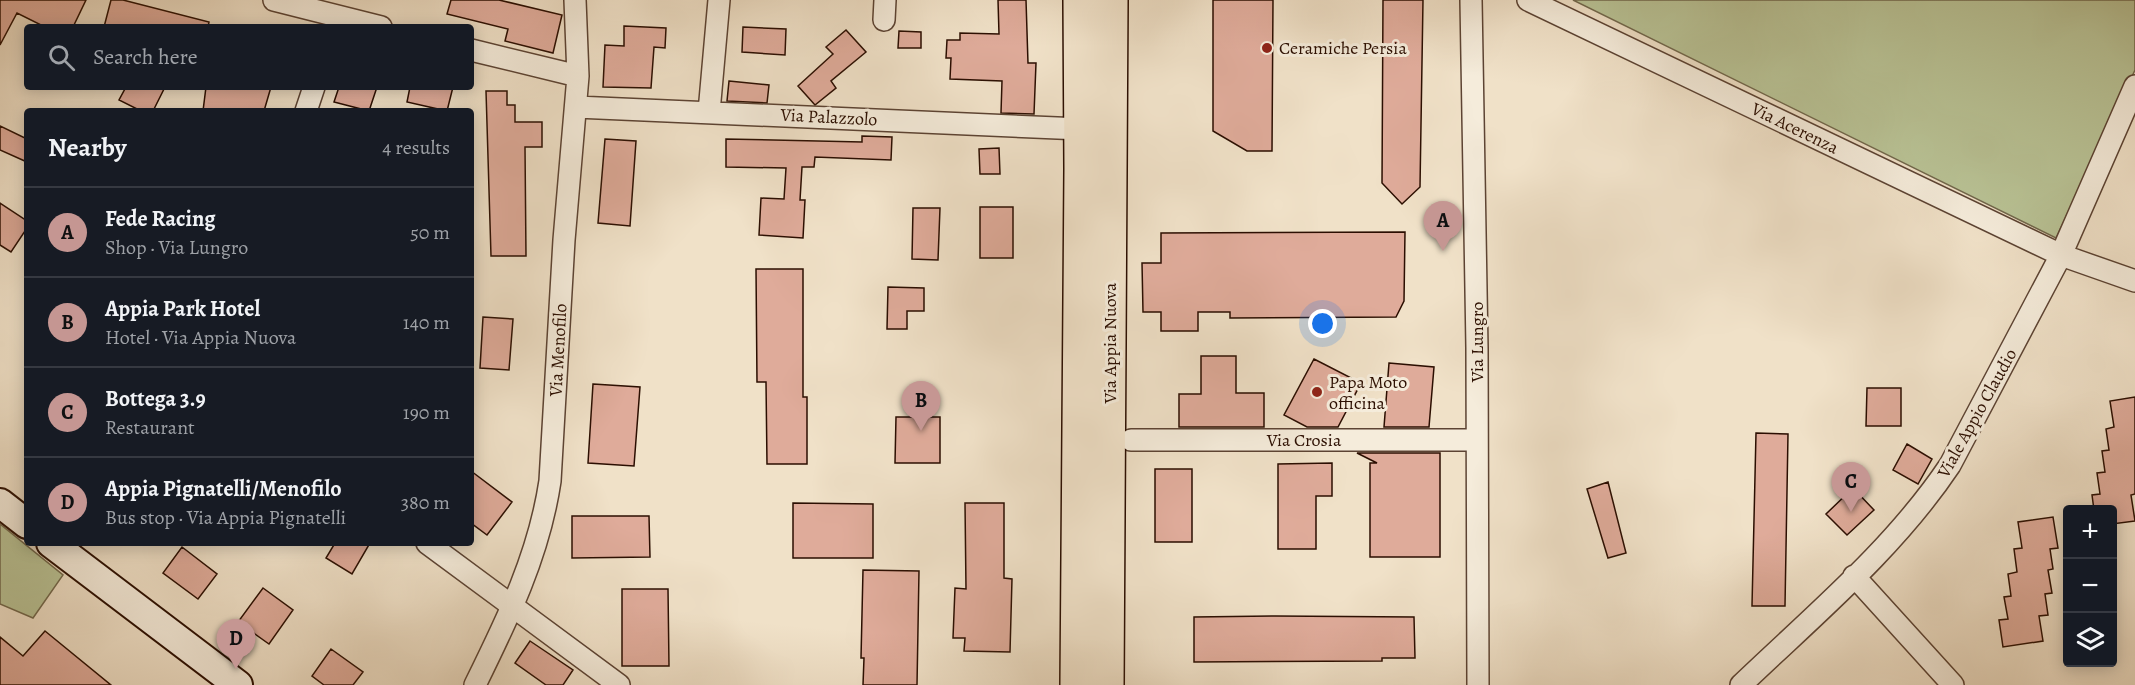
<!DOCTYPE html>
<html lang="en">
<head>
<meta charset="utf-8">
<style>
  body { margin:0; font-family:Alegreya,serif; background:#20242c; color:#f1f3f6 }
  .controls { position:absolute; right:18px; bottom:18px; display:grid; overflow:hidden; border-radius:6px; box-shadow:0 3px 15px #0003 }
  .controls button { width:54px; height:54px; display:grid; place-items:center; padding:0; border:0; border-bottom:2px solid #363941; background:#171b24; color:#f1f3f6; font:30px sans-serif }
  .you { position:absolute; left:1323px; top:324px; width:21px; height:21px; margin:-15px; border:4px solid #fff; border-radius:50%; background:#1a73e8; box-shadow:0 0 0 9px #1a73e833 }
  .badge { display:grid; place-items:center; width:39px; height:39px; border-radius:50%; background:#c59692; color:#111; font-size:20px; font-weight:700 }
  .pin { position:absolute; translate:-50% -50px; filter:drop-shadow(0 2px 3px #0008) }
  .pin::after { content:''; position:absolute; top:32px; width:21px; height:18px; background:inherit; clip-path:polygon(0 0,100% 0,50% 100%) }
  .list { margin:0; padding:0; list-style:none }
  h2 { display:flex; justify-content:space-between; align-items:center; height:78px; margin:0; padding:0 24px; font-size:26px }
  h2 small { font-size:20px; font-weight:400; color:#9ea1a6 }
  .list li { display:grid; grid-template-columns:39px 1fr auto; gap:18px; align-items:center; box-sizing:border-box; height:90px; padding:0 24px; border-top:2px solid #363941 }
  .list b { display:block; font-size:22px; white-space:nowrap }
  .list p { margin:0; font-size:20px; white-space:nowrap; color:#9ea1a6 }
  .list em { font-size:20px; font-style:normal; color:#9ea1a6 }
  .icon { flex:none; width:33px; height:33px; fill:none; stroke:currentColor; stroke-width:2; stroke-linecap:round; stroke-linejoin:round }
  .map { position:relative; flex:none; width:2135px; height:685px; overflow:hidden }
  .search { position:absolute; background:#171b24; box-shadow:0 3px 15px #0003; left:24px; top:24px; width:450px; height:66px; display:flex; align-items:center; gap:15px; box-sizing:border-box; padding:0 21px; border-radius:6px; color:#9ea1a6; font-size:22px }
  .panel { position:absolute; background:#171b24; box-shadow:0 3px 15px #0003; left:24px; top:108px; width:450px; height:438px; border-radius:6px }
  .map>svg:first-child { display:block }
  .green { fill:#b9c396; stroke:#72684c; stroke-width:1.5 }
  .building { fill:#dfab9a; stroke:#2b0e01; stroke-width:1.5 }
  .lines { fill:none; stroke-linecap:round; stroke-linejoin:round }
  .street-casing { stroke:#5c4333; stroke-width:24 }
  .secondary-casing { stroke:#2b0e01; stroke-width:32 }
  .primary-casing { stroke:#2b0e01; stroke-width:36 }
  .street { stroke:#f5ecdb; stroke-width:21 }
  .secondary { stroke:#f5ecdb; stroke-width:28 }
  .primary { stroke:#f0e1c8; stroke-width:33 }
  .poi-dot { fill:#8f2418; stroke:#f5ecdb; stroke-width:2 }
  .labels { text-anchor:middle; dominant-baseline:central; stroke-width:6; stroke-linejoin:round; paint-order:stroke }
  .poi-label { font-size:18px; fill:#2b0e01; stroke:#f5ecdb; text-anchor:start }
  .street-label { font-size:18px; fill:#2b0e01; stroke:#f5ecdb }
</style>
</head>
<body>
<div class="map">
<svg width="2135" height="685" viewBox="0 0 2135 685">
  <rect width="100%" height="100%" fill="#f0e1c8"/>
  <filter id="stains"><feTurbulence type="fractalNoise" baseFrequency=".00333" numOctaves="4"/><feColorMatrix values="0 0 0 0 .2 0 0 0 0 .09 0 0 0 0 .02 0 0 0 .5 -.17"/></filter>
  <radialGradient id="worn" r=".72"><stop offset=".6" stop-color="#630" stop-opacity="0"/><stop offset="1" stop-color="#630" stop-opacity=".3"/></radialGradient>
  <!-- green -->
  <path class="green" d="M1573 0H2135V70L2056 238Z
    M0 524 63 575 33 618 0 604Z"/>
  <!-- building -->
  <path class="building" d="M0 0H86L73 27H45L17 13 0 45Z
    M111 0H123L209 22 208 27H104Z
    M451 0H499L562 15 553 53 505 41 508 29 447 14Z
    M998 0H1026L1028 63H1036L1034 114 1001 113 1002 81 950 79 951 58H946L947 40H960V33L999 34Z
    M1213 0H1273L1272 151H1247L1213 131Z
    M1383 0H1423L1420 187 1402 204 1382 183Z
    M624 26 666 28 665 48 654 47 651 88 603 87 605 45 624 46Z
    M743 27 786 29 785 55 742 52Z
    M846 30 866 52 831 81 836 88 815 105 798 86 833 54 826 47Z
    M899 31 921 32V48H898Z
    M729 81 769 85 767 103 727 101Z
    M126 87H165L153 111H141L119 100Z
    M206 87H271L264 111H203Z
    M339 87H377L369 111 334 102Z
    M410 87H453L447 111 407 102Z
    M486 91H507V105H515V122H542V147H525L526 256H491Z
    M0 126 27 139V162L0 150Z
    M862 136 892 137 891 160 815 157 814 167H802L800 200H805L803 238 759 235 761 198 784 199 786 168 726 167V139L862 142Z
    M605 139 636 141 630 226 598 223Z
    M999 148 1000 174H980L979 149Z
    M0 203 27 221V228L11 252 0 245Z
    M980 207H1013V258H980Z
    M913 208H940L938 260 912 259Z
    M1405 232 1404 301 1396 317 1230 318V312H1198V331H1161V312H1143L1142 263H1161V233Z
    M756 269H803V397H807V464H767L766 382H757Z
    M888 287 924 288V311H907V329H887Z
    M483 317 513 319 509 370 480 368Z
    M1201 356H1236V393H1264V427H1179V394H1201Z
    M1314 359 1361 383 1338 427H1307L1284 415Z
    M1389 363 1434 367 1429 427H1384Z
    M593 384 640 387 634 466 588 463Z
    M1867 388H1901V426H1866Z
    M2135 397V494L2131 495 2135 521 2112 524V510H2094L2092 495 2100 494 2097 473 2105 472 2102 451 2109 450 2106 429 2114 427 2110 401Z
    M896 417H940V463H895Z
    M1756 433 1788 434 1785 606H1752Z
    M1907 444 1932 459 1918 484 1893 470Z
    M1357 453H1440V557H1370V463H1377Z
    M1332 463V496H1316V549H1278V464Z
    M1155 469H1192V542H1155Z
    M471 471 512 502 487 535 471 523Z
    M1608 482 1626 553 1608 558 1587 489Z
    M1853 488 1874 510 1847 535 1826 514Z
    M793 503 873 504V558H793Z
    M965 503H1004V578L1012 579 1010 652 964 651 965 638H953L955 588 966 589Z
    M572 516H649L650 557 572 558Z
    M2053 517 2058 548 2050 549 2053 569 2048 570 2052 593 2045 594 2048 615 2039 616 2043 641 2003 647 1999 620 2008 619 2004 597 2011 596 2008 574 2017 572 2014 549 2022 548 2018 522Z
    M335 543H370L352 574 326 558Z
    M182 547 217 574 198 599 163 573Z
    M863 570 919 571 917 685H863L864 658H861Z
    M263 588 293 610 269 644 238 622Z
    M622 589H668L669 666H622Z
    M1275 616 1414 617 1415 658H1382V661L1194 662V617Z
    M45 631 111 685H0V637L23 656Z
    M530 641 573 670 563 685H546L515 663Z
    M331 649 363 672 353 685H324L312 676Z"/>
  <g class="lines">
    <defs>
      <path id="street" d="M274 0 381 27
        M1471 0 1477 348 1478 685
        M1528 0 2061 255 2135 281
        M884 20 885 0
        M471 50 578 76
        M576 107 1081 129
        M306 111 314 87
        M709 112 719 0
        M1131 440H1477
        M427 543 619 685
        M1854 576 1953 685
        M475 685C508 618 539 555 550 481L564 240 578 76 575 0
        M1741 685C1813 616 1894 549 1950 465L2061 255 2135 86"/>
      <path id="secondary" d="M0 503 27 524
        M51 543 238 685"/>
      <path id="primary" d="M1077 685 1081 169 1080 0
        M1107 685 1111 0"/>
    </defs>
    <!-- street casing -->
    <use href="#street" class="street-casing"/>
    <!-- secondary casing -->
    <use href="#secondary" class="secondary-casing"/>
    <!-- primary casing -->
    <use href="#primary" class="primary-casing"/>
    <!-- street -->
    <use href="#street" class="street"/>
    <!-- secondary -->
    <use href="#secondary" class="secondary"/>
    <!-- primary -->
    <use href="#primary" class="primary"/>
  </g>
  <!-- markers -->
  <g class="poi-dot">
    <circle cx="1267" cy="48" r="6"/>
    <circle cx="1317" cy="392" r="6"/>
  </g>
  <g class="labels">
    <!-- poi labels -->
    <g class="poi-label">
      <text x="1279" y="48">Ceramiche Persia</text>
      <text x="1329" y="382">Papa Moto<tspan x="1329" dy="21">officina</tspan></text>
    </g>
    <!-- street labels -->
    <g class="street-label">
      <text transform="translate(829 117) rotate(3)">Via Palazzolo</text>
      <text transform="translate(1795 128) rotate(26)">Via Acerenza</text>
      <text transform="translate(1477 342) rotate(-90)">Via Lungro</text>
      <text transform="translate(1110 343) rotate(-90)">Via Appia Nuova</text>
      <text transform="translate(558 350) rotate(-87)">Via Menofilo</text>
      <text transform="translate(1977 413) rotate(-61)">Viale Appio Claudio</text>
      <text x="1304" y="440">Via Crosia</text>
    </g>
  </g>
  <rect width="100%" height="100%" filter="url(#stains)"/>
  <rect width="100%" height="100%" fill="url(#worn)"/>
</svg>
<div class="controls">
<button>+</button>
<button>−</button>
<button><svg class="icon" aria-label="layers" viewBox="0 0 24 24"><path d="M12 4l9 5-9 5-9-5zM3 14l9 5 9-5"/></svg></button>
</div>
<div class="you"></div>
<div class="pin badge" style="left:1443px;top:251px">A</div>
<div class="pin badge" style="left:921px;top:431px">B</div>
<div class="pin badge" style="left:1851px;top:512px">C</div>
<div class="pin badge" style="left:236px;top:669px">D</div>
<div class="search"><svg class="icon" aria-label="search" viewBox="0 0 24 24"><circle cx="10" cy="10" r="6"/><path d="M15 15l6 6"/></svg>Search here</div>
<section class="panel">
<h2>Nearby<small>4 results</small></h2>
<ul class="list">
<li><span class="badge">A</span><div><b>Fede Racing</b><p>Shop · Via Lungro</p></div><em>50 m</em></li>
<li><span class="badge">B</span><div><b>Appia Park Hotel</b><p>Hotel · Via Appia Nuova</p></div><em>140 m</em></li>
<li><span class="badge">C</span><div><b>Bottega 3.9</b><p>Restaurant</p></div><em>190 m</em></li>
<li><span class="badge">D</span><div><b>Appia Pignatelli/Menofilo</b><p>Bus stop · Via Appia Pignatelli</p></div><em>380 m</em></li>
</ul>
</section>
</div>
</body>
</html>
